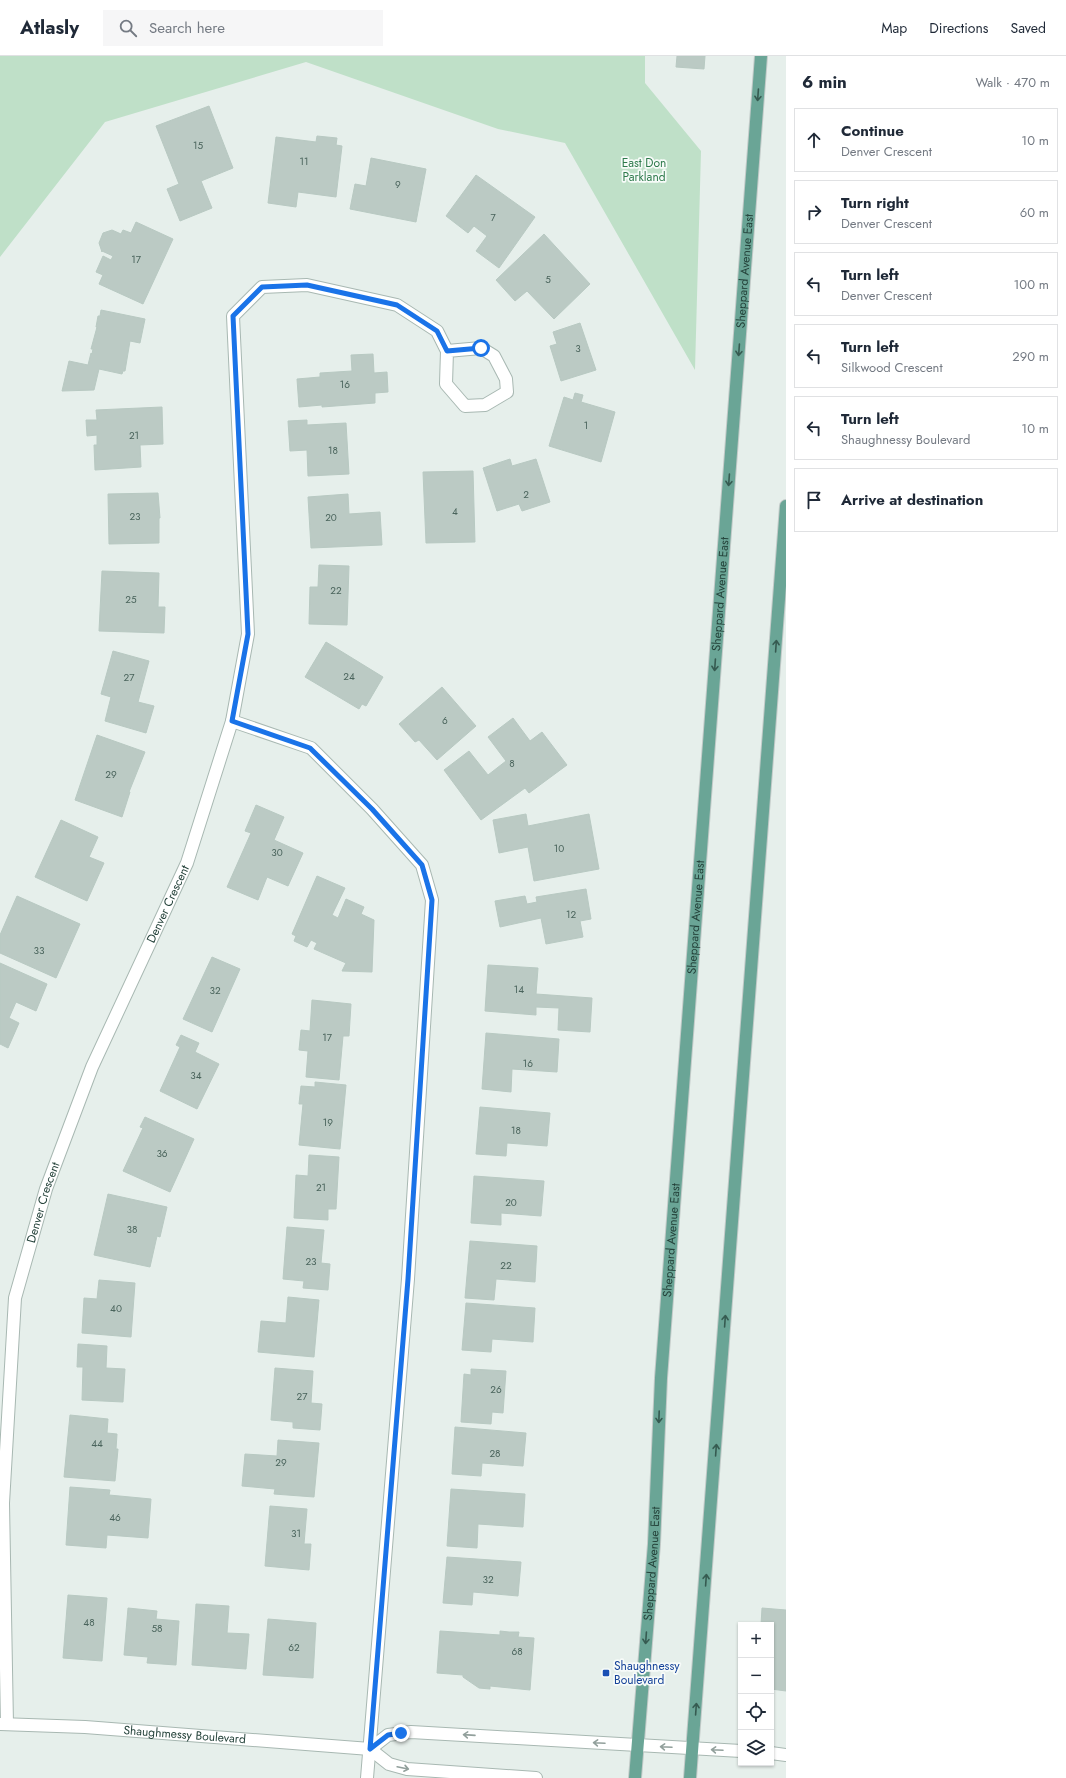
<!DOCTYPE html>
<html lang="en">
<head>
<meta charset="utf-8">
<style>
  body { margin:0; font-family:Jost,sans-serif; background:#f6f6f7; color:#1f2937 }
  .controls { position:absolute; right:12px; bottom:12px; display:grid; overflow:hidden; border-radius:0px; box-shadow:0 1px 3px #0004 }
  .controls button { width:36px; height:36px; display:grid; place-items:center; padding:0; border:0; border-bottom:1px solid #e0e1e3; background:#fff; color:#1f2937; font:20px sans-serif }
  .stop { position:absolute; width:12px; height:12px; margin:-9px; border:3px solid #1a73e8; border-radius:50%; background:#fff }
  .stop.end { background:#1a73e8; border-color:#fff; box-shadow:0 1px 4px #0008 }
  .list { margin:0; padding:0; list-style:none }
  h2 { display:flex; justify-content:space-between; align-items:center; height:52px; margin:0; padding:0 16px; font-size:17px }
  h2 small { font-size:13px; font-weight:400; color:#747a83 }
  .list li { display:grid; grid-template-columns:26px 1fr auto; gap:12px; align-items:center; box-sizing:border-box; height:64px; margin:0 8px 8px; padding:0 8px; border:1px solid #e0e1e3; border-radius:0px }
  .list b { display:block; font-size:15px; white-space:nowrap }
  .list p { margin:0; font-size:13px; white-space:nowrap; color:#747a83 }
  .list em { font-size:13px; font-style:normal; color:#747a83 }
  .icon { flex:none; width:22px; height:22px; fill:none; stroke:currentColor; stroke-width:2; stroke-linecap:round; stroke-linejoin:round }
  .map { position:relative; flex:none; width:786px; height:1722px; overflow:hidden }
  header { display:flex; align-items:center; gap:24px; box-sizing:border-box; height:56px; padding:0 20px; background:#fff; border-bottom:1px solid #e0e1e3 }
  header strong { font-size:19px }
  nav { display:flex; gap:22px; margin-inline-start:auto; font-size:14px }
  .search { width:280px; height:36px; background:#f6f6f7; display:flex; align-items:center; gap:10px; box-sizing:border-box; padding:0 14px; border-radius:0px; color:#747a83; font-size:15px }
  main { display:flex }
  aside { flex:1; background:#fff }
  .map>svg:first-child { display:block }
  .green { fill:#bfe0c8 }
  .building { fill:#bbcac4; stroke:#b8c9c2 }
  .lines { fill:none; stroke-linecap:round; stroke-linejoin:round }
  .minor-casing { stroke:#a8b8b2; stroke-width:14 }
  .major-casing { stroke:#c2cac8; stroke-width:14 }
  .minor { stroke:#fff; stroke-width:12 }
  .major { stroke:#6aa596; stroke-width:12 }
  .oneway { stroke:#365b51 }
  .oneway2 { stroke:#92a09c }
  .route { stroke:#1a73e8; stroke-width:5 }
  .transit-dot { fill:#1a4fb4; stroke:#f7fbf9; stroke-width:1.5 }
  .labels { text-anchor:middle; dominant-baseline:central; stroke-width:3.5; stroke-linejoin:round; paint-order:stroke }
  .number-label { font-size:10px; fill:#4a645c }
  .park-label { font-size:12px; fill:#2d7a4b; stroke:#f7fbf9 }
  .street-label { font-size:12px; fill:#24423a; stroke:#f7fbf9 }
  .transit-label { font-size:12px; fill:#164399; stroke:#f7fbf9; text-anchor:start }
</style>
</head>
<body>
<header>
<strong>Atlasly</strong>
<div class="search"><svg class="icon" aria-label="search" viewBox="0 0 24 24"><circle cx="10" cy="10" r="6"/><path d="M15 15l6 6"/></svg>Search here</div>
<nav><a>Map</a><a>Directions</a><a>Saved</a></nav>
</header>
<main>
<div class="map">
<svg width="786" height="1722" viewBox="0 0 786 1722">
  <rect width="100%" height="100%" fill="#e6efeb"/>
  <!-- green -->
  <path class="green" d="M0 0H645V27L701 95 695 314 565 87 498 73 306 6 105 66 0 201Z"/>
  <!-- building -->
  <path class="building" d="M677 0H705L704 13 676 11Z
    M209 50 233 112 201 125 212 152 180 165 167 133 179 128 156 70Z
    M317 80 337 82 336 89 342 90 336 141 298 136 296 151 268 147 276 81 316 86Z
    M371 102 426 113 416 166 350 153 355 128 366 130Z
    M476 119 535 161 499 212 476 195 487 180 474 170 468 177 446 160Z
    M136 166 173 183 143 248 99 228 103 219 96 216 103 200 111 204 113 200 102 195V196L99 187 103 177 112 174 121 178 123 174 131 177Z
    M544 178 590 228 554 263 527 235 515 245 496 224Z
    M101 254 145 263 140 287 130 285 125 315H123L122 318 99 313 94 334 62 335 69 305 88 309 91 297 92 298 93 293H91L97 271H96L98 260H100Z
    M580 267 596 314 561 325 550 290 557 288 553 276Z
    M373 298 374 317 387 316 388 336 375 337V347L322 351V349L299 351 297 323 320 321V317L352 315 351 299Z
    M575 337 583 339 581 346 615 356 601 406 549 390 564 341 573 344Z
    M162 351 163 388 140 389 141 411 95 414 94 389H97V379L87 380 86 364H97L96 354Z
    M307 364V369L346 367 349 418 308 420 307 394 290 395 288 365Z
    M510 403 512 410 536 403 550 446 522 455 519 448 497 455 483 412Z
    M473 415 475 486 426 487 423 416Z
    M158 437 160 462H159V487L109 488 108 438Z
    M348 438 349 458 380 456 382 489 311 492 308 441Z
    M319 509 349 510 347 569 309 568 310 531H318Z
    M102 515 159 517 158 551H165L164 577 99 575Z
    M326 586 383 621 366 650 362 648 359 653 305 621Z
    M113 595 149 605 138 646 154 650 146 677 105 665 111 641 101 638Z
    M442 631 476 670 437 704 419 684 415 686 399 668Z
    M513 662 530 685 542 676 567 709 529 737 525 732 481 764 444 714 469 695 488 719 506 705 488 681Z
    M97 679 145 696 129 736H130L122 761 75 744Z
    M256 749 284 761 274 784 303 797 288 830 267 821 258 844 227 831 251 777 245 775Z
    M526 758 528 770 589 758 599 813 534 825 528 791 499 797 493 764Z
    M61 764 98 781 89 801 104 807 87 845 35 821Z
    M317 820 345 832 332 859 338 862 346 843 364 851 361 858 374 864 372 916 342 915 346 907 314 893 317 887 311 884 307 891 294 885 296 880 292 878Z
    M586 833 591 863 580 865 583 881 546 888 541 862 500 871 495 845 525 840 527 848 537 846 536 841Z
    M17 840 80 868 56 922 0 897V879Z
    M212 901 240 913 212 976 183 963Z
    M0 907 47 928 36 955 16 946 9 962 19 967 8 992 0 988Z
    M488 909 538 912 536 938 592 942 590 976 558 974 559 952 536 951V959L485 955Z
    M312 944 351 948 349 980H343L339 1024 306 1021 308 995 299 994 301 974 310 975Z
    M486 977 559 983 557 1016 512 1013 511 1036 482 1033Z
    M181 979 199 987 195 996 219 1008 197 1053 160 1035 180 991 176 989Z
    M315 1026 346 1029 340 1093 299 1089 303 1048H299L301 1030 315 1031Z
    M480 1051 550 1057 547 1090 507 1087 506 1100 476 1098Z
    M145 1061 194 1083 170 1136 123 1115 143 1072 140 1071Z
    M309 1099 339 1101 336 1153H328V1164L294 1162 296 1119 308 1120Z
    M474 1120 544 1125 541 1160 501 1157V1169L471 1167Z
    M108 1138 167 1151 160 1181 157 1180 150 1211 94 1199Z
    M287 1171 324 1174 321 1207 330 1208 328 1234 303 1232 304 1225 283 1223Z
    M470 1185 537 1190 535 1226 496 1223 494 1244 465 1242Z
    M99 1224 135 1227 131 1281 82 1277 84 1242 97 1243Z
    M288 1241 319 1244 314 1301 258 1296 261 1265 286 1267Z
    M466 1247 535 1252 533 1286 492 1283 491 1296 462 1294Z
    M78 1288 107 1290 106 1312 125 1313 123 1346 82 1344 83 1311H77Z
    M275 1312 313 1315 311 1347 322 1348 320 1374 293 1372V1366L271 1364Z
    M471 1313 506 1315 503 1357 492 1356 491 1368 461 1366 464 1318 471 1319Z
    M70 1359 108 1363 107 1377 117 1378 116 1393H118L115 1425 64 1421Z
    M455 1371 526 1377 523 1410 482 1407 481 1420 452 1418Z
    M278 1384 319 1387 314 1441 274 1438 275 1433 242 1430 245 1398 277 1400Z
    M70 1431 110 1434 109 1439 151 1443 148 1482 107 1479 106 1492 66 1489Z
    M451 1433 525 1438 523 1471 478 1468 477 1492 447 1490Z
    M270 1450 307 1453 304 1488H311L309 1514 265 1510Z
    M447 1501 521 1506 518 1540 473 1536 472 1549 443 1547Z
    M68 1539 107 1542 102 1605 63 1602Z
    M196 1548 229 1550 227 1577 249 1578 246 1613 192 1609Z
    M128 1552 157 1555 156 1563 179 1565 176 1609 147 1607 148 1601 124 1599Z
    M762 1552 786 1554V1635L771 1633V1569H761Z
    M268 1563 316 1567 313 1622 263 1619Z
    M440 1575 500 1579V1575L509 1576H519L518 1581 534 1582 530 1634 490 1630V1633L479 1632 463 1621V1619L437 1617Z"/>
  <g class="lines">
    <defs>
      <g id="minor">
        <path d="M232 665 311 692 372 753 422 809 432 844 408 1223 367 1722"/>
        <path id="s1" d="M0 1668 85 1671 370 1693"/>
        <path id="s2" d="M7 1668 3 1447 15 1242 46 1133 92 1011 187 807 232 665 248 578 233 260 262 231 307 229 397 249 437 275 447 295 446 328 465 350 485 349 507 336 506 323 494 300 481 292 447 295"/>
        <path d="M370 1693 388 1679 411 1676 741 1695"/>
        <path d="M370 1693 389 1708 407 1713 536 1722"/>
        <path d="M771 1697 786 1699"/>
      </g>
      <g id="major">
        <path id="s3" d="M635 1722 654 1488 661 1322 761 0"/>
        <path d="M690 1722 786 450"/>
      </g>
    </defs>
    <!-- minor casing -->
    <use href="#minor" class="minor-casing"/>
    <!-- major casing -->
    <use href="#major" class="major-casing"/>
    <!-- minor -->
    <use href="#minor" class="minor"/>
    <!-- major -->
    <use href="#major" class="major"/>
  </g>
  <!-- one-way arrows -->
  <defs><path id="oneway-shaft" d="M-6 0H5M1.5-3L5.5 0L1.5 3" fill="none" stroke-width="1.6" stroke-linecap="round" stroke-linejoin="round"/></defs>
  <g class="oneway">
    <use href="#oneway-shaft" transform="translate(758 39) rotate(94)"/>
    <use href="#oneway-shaft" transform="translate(739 294) rotate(94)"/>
    <use href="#oneway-shaft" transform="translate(729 424) rotate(94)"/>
    <use href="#oneway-shaft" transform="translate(776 590) rotate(-86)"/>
    <use href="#oneway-shaft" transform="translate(715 609) rotate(94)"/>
    <use href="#oneway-shaft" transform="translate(725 1265) rotate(-86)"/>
    <use href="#oneway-shaft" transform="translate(659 1361) rotate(92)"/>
    <use href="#oneway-shaft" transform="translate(716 1394) rotate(-86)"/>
    <use href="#oneway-shaft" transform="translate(706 1524) rotate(-86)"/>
    <use href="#oneway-shaft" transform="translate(646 1582) rotate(94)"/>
    <use href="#oneway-shaft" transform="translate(696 1653) rotate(-86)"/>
  </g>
  <g class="oneway2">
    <use href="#oneway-shaft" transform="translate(469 1679) rotate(-176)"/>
    <use href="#oneway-shaft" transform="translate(599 1687) rotate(-177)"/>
    <use href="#oneway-shaft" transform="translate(666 1691) rotate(-177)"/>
    <use href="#oneway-shaft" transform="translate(717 1694) rotate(-177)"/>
    <use href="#oneway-shaft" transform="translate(403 1712) rotate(12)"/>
  </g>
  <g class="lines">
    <!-- route -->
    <path class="route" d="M401 1677 388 1679 370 1693 408 1223 432 844 422 809 372 753 310 692 232 665 248 578 233 260 262 231 307 229 397 249 437 275 447 295 481 292"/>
  </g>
  <!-- markers -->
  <rect class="transit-dot" x="602" y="1613" width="8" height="8" rx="2"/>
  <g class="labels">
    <!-- number labels -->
    <g class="number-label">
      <text x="198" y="89">15</text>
      <text x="304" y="105">11</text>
      <text x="398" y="128">9</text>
      <text x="493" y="161">7</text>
      <text x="136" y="203">17</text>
      <text x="548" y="223">5</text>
      <text x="578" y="292">3</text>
      <text x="345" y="328">16</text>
      <text x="586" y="369">1</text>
      <text x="134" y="379">21</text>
      <text x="333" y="394">18</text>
      <text x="526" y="438">2</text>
      <text x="455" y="455">4</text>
      <text x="135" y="460">23</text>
      <text x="331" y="461">20</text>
      <text x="336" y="534">22</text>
      <text x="131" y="543">25</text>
      <text x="349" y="620">24</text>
      <text x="129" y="621">27</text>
      <text x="445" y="664">6</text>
      <text x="512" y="707">8</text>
      <text x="111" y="718">29</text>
      <text x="559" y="792">10</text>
      <text x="277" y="796">30</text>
      <text x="571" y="858">12</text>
      <text x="39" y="894">33</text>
      <text x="519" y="933">14</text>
      <text x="215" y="934">32</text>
      <text x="327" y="981">17</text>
      <text x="528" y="1007">16</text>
      <text x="196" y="1019">34</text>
      <text x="328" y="1066">19</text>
      <text x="516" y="1074">18</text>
      <text x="162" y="1097">36</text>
      <text x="321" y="1131">21</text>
      <text x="511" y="1146">20</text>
      <text x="132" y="1173">38</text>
      <text x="311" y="1205">23</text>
      <text x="506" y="1209">22</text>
      <text x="116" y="1252">40</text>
      <text x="496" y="1333">26</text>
      <text x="302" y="1340">27</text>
      <text x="97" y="1387">44</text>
      <text x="495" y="1397">28</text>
      <text x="281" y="1406">29</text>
      <text x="115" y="1461">46</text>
      <text x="296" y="1477">31</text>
      <text x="488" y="1523">32</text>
      <text x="89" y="1566">48</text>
      <text x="157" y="1572">58</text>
      <text x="294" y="1591">62</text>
      <text x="517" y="1595">68</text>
    </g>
    <!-- park labels -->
    <g class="park-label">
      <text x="644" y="107">East Don<tspan x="644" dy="14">Parkland</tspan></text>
    </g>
    <!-- street labels -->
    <g class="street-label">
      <text stroke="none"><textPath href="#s3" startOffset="1511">Sheppard Avenue East</textPath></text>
      <text stroke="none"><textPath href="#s3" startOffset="1187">Sheppard Avenue East</textPath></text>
      <text stroke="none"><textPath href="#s2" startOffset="850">Denver Crescent</textPath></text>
      <text stroke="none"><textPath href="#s3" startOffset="863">Sheppard Avenue East</textPath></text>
      <text stroke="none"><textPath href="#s2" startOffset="526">Denver Crescent</textPath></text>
      <text stroke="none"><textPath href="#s3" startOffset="539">Sheppard Avenue East</textPath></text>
      <text stroke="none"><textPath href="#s3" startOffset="215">Sheppard Avenue East</textPath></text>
      <text stroke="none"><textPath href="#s1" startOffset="185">Shaughmessy Boulevard</textPath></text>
    </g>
    <!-- transit labels -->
    <g class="transit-label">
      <text x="614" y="1610">Shaughnessy<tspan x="614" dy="14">Boulevard</tspan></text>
    </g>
  </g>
</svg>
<div class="controls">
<button>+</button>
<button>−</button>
<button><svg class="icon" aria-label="locate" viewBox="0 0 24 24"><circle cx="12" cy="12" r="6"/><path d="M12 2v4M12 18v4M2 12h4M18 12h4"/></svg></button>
<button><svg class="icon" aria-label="layers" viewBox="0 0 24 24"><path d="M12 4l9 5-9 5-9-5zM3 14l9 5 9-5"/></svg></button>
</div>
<div class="stop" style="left:481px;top:292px"></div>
<div class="stop end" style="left:401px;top:1677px"></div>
</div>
<aside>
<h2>6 min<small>Walk · 470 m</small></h2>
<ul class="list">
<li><svg class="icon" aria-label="ahead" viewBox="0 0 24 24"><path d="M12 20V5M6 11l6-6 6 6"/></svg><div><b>Continue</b><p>Denver Crescent</p></div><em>10 m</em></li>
<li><svg class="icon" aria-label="right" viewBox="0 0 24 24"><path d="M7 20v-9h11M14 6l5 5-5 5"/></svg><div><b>Turn right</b><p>Denver Crescent</p></div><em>60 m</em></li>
<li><svg class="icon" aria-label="left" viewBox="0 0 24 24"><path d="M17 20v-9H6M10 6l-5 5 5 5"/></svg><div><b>Turn left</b><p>Denver Crescent</p></div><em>100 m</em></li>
<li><svg class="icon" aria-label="left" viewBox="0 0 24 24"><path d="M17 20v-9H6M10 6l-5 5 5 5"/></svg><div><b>Turn left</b><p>Silkwood Crescent</p></div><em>290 m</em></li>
<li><svg class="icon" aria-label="left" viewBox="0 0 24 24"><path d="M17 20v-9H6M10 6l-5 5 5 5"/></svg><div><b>Turn left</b><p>Shaughnessy Boulevard</p></div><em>10 m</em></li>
<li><svg class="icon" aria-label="arrive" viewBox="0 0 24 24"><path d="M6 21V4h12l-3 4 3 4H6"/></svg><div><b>Arrive at destination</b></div></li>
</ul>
</aside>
</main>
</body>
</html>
